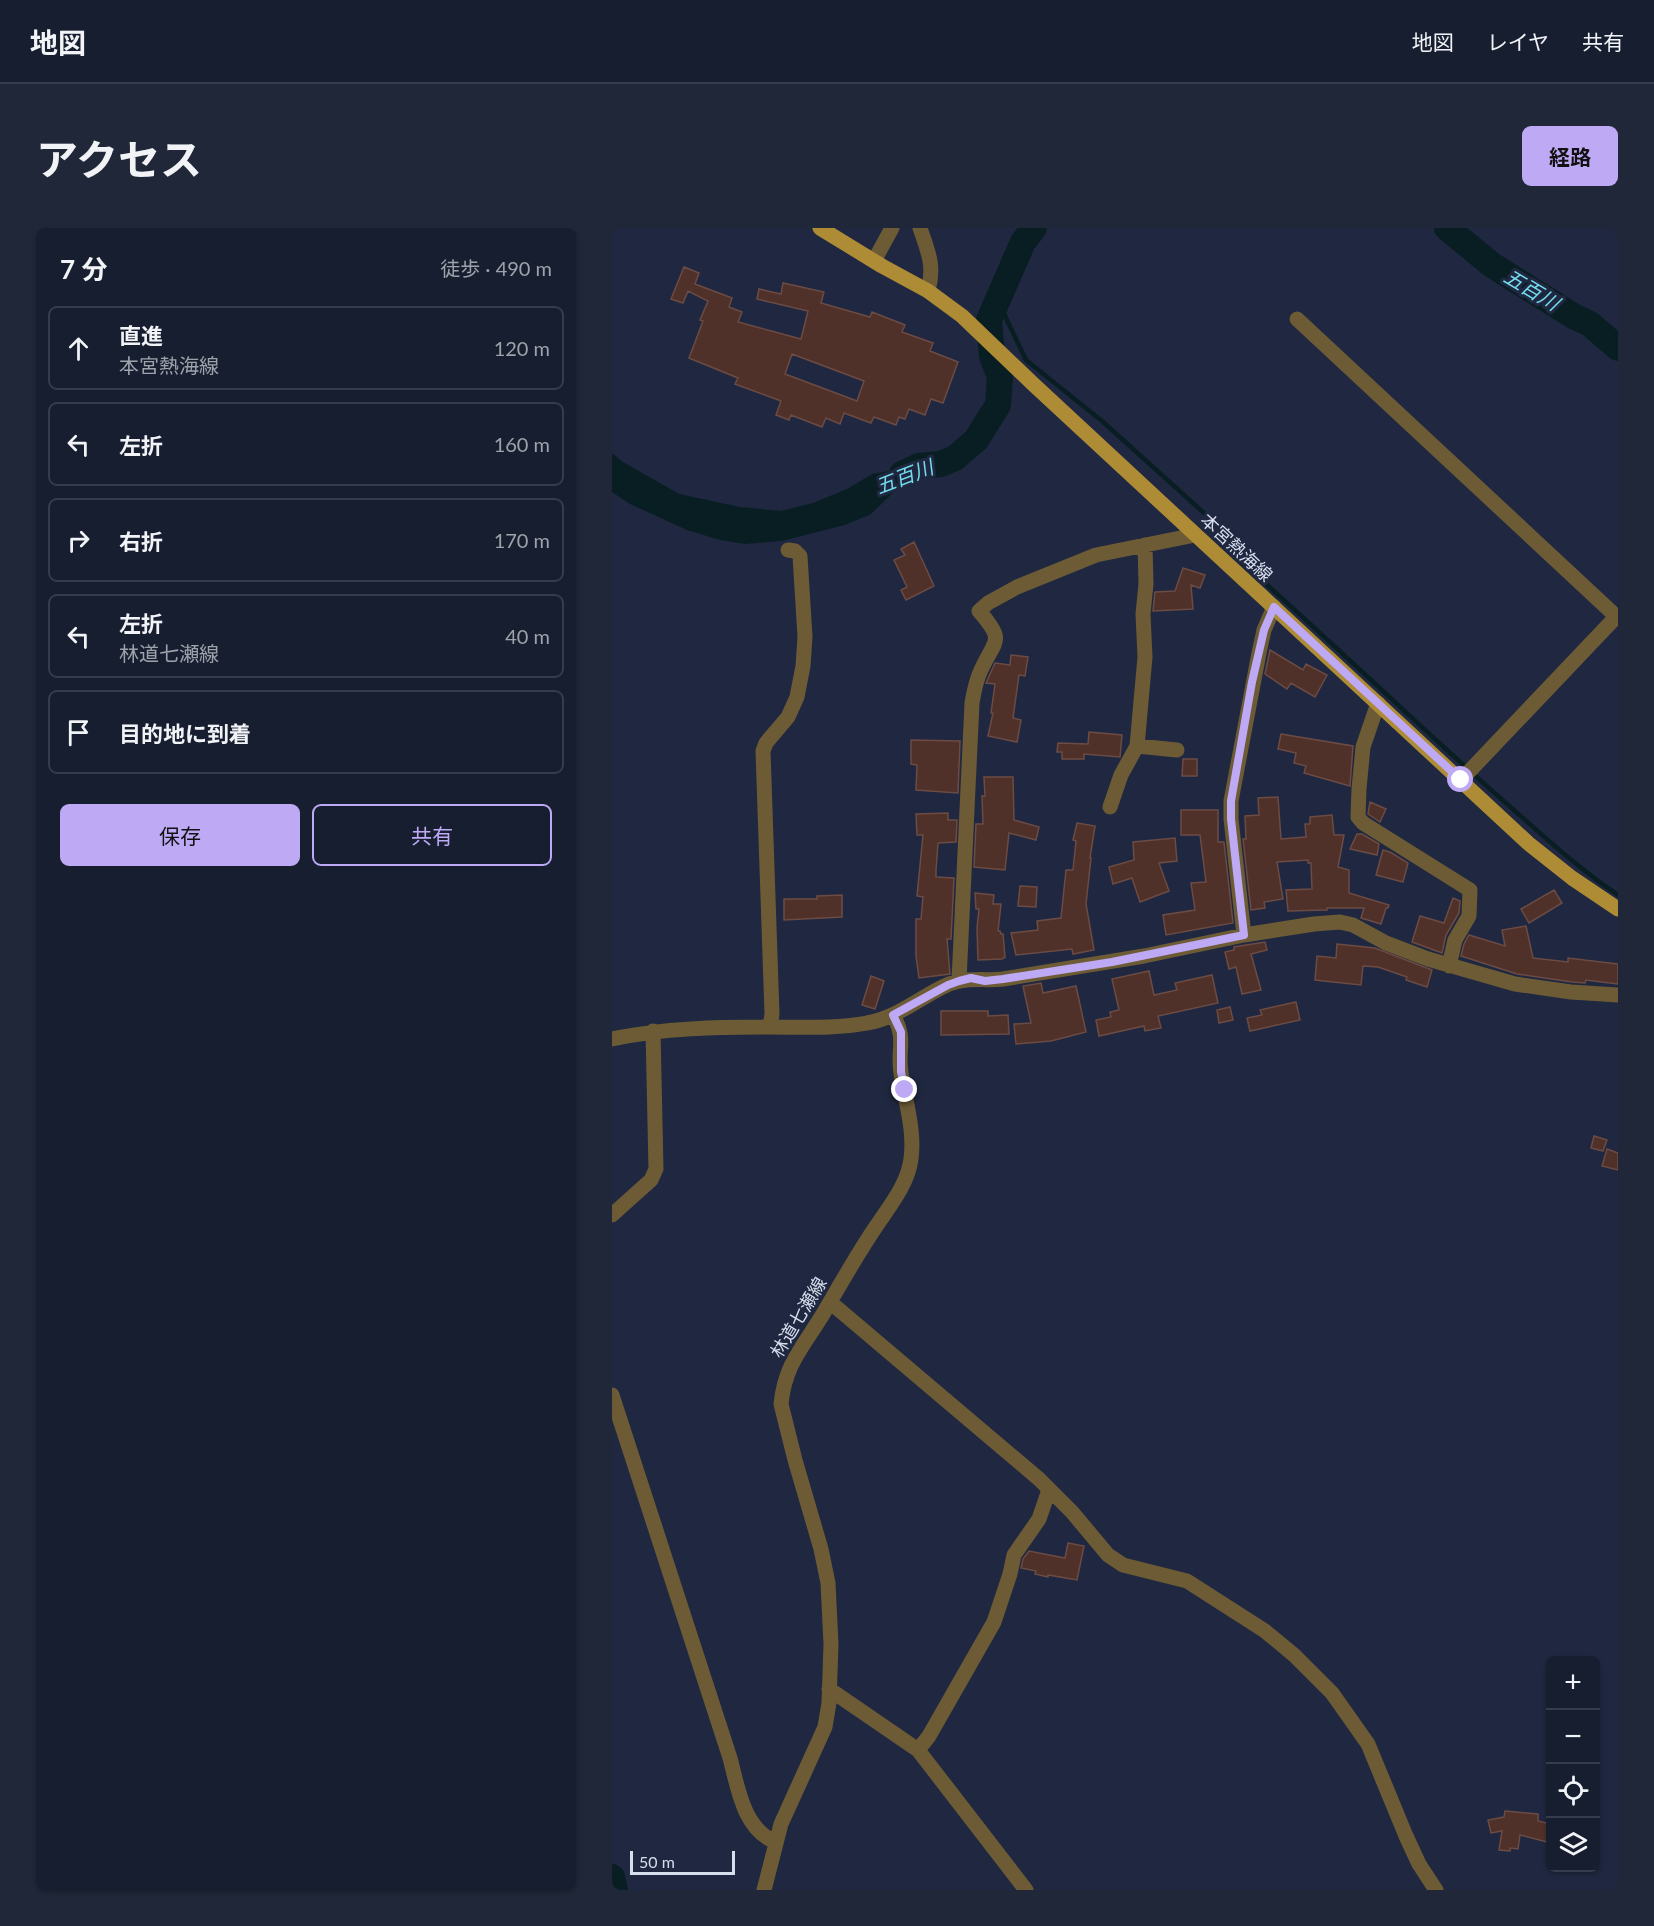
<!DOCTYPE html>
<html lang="ja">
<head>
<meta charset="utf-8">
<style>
  body { margin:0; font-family:Lato,"Noto Sans JP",sans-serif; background:#202738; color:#f1f3f6 }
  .controls { position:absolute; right:18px; bottom:18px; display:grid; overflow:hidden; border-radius:9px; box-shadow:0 2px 4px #0004 }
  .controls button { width:54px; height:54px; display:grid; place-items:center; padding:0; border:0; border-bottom:2px solid #363c4c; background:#171e30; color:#f1f3f6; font:30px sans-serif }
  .scale { position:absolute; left:18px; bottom:15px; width:105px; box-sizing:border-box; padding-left:6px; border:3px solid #d7deee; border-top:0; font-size:16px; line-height:21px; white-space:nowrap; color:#d7deee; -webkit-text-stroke:4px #1f2840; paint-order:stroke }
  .stop { position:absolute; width:18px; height:18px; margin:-14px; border:4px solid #bea9f5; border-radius:50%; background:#fff }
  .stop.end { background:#bea9f5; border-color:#fff; box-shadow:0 2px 6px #0008 }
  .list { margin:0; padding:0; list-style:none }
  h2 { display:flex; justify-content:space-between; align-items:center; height:78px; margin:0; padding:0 24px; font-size:26px }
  h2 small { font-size:20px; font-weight:400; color:#9ea2ab }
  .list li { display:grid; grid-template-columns:39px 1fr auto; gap:18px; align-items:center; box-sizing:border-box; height:84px; margin:0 12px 12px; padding:0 12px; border:2px solid #363c4c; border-radius:9px }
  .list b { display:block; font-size:22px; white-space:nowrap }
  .list p { margin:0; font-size:20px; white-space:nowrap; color:#9ea2ab }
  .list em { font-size:20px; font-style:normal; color:#9ea2ab }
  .actions { display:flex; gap:12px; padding:18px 24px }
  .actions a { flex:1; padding:14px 0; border:2px solid #bea9f5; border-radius:9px; text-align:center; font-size:21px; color:#bea9f5 }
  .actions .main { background:#bea9f5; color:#111 }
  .icon { flex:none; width:33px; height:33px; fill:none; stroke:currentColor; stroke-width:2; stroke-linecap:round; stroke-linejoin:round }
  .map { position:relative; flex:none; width:1006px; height:1662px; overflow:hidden; border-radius:9px }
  header { display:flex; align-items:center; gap:36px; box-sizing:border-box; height:84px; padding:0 30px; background:#171e30; border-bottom:2px solid #363c4c }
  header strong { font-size:28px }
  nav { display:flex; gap:33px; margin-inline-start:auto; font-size:21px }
  .intro { display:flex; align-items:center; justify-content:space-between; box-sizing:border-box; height:144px; padding:0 36px }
  h1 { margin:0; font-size:42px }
  .button { padding:15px 27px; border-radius:9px; background:#bea9f5; color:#111; font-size:21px; font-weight:700 }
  main { display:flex; gap:36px; padding:0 36px }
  aside { flex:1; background:#171e30; border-radius:9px; box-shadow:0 2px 4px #0004 }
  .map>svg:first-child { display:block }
  .water { fill:#091e22 }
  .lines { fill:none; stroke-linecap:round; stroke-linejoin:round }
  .stream { stroke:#091e22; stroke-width:4.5 }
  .river { stroke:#091e22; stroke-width:26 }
  .building { fill:#4f312a; stroke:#6c4b44; stroke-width:1.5; fill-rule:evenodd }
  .minor { stroke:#6c5b35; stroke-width:15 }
  .primary { stroke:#ae8b35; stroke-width:15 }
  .route { stroke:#bea9f5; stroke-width:8 }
  .labels { text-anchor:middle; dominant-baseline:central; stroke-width:6; stroke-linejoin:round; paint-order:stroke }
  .street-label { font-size:18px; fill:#d7deee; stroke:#1f2840 }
  .water-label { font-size:20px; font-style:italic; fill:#73dced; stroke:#1f2840 }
</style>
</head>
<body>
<header>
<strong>地図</strong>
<nav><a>地図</a><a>レイヤ</a><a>共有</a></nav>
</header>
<div class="intro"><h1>アクセス</h1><a class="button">経路</a></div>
<main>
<aside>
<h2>7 分<small>徒歩 · 490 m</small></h2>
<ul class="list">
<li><svg class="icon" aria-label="ahead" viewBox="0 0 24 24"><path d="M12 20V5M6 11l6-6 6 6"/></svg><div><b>直進</b><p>本宮熱海線</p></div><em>120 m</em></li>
<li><svg class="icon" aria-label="left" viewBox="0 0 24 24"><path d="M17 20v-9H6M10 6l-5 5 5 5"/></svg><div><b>左折</b></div><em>160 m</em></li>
<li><svg class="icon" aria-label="right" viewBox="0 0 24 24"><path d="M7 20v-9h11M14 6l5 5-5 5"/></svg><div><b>右折</b></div><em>170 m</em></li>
<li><svg class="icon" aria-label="left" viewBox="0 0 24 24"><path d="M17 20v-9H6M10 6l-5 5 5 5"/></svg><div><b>左折</b><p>林道七瀬線</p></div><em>40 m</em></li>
<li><svg class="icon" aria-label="arrive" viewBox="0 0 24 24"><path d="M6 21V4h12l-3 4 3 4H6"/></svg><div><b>目的地に到着</b></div></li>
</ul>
<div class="actions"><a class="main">保存</a><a>共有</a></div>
</aside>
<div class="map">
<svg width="1006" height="1662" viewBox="0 0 1006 1662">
  <rect width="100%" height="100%" fill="#1f2840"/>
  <!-- water -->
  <path class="water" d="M0 225 11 234 67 266 128 279 169 283 201 275 235 261 260 246 289 241 301 235 323 237 299 247 259 286 233 297 170 313 133 316 108 312 75 302 18 276 0 264Z"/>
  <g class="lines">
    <!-- stream -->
    <path class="stream" d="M385 71 414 132 490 193 623 313 626 331C714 408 798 490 886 568 925 602 963 638 1006 667"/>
    <!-- river -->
    <path class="river" d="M835 0 880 37 963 89 978 96 1006 120
      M290 246 307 238 329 236 343 230 364 212 386 177 388 149 380 128 377 92 411 14 422 0
      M0 1649 3 1662"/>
  </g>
  <!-- building -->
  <path class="building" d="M72 39 87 45 83 56 120 70 117 79 130 84 126 94 189 111 196 83 145 71 147 61 169 66 171 55 212 64 209 75 258 89 260 84 293 97 290 104 321 115 318 123 346 134 331 175 319 171 313 187 297 181 293 191 287 189 284 197 262 189 259 195 232 185 228 196 214 190 210 199 179 187 177 192 164 187 169 173 123 156 126 150 77 130 91 93 88 92 96 73 76 63 71 75 59 71ZM180 126 252 153 245 173 173 146Z
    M302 314 322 358 294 372 289 362 295 359 282 332 293 327 289 321Z
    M571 340 593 347 588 360 579 357 581 381 541 383 543 364 563 363Z
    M658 422 691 442 694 436 715 447 703 469 679 455 675 461 653 446Z
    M399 427 416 429 413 448 407 447 401 490 409 492 405 514 376 508 381 485H379L383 456 374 455 383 435 398 437Z
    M477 504 510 507 508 529 472 526V531H450V524H445L446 515 476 516Z
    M669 506 741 518 738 558 692 545 694 538 682 535 684 525 666 521Z
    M299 512 348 513 346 565 304 562 305 537 299 536Z
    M571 531H585V548H570Z
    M372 549H401L402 592 427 599 424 612 397 605 393 642 362 639 364 596H371L370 568H373Z
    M666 569 669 611 694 609 693 596H698V589L720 587 722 607H732L726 639 737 642V665L777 677 776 680H774L769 696 749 690 752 680H715V682L676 683 674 662 700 661 699 635H696V632L665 634 671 671 652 674 653 680 639 682 631 611H634L633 588 647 587 646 570Z
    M758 574 774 581 768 594 756 586Z
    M569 582H606V614H612L621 695 554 707 551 687 583 682 579 655 594 654 588 607H569Z
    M336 585V592H345L344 614 326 615 324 642V649L342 650 339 711H335L338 746 307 750 304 728V691H309L311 669 305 668 311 607H305L304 586Z
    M465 595 483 598 478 630H479L474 676 482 722 461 726 460 721 404 727 399 705 426 702 425 693 449 690 454 642H461L464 613 461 612Z
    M745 606H750L767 616 765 627 738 621Z
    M563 610 565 633 547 635 557 663 528 674 520 650 501 656 497 639 522 632 521 614Z
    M771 622 778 624 796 635 791 654 764 647Z
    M408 658 425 659 424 679 406 678Z
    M942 662 950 675 917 695 909 681Z
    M363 665 382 667 381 676H389L386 703H388L389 706H391L393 729 390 731 366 732 365 700 367 681H364Z
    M230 667V689L172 692V671H205V668Z
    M841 670 848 673 847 685 834 707 830 725 800 714 808 688 832 695Z
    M914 698 921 730 956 734V730L1006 736V756L974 752 973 755 960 754 905 746 849 728 852 716 857 707 893 718 890 702Z
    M653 714 655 722 639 726 649 762 630 766 624 739 617 741 613 724 622 722V719Z
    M725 716 763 720 820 742 815 759 794 752 795 749 766 739 751 738 749 757 703 752 705 728 724 730Z
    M537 743 542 767 565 762 563 755 600 747 606 775 546 788 549 800 533 803 532 798 487 808 484 792 499 789 498 784 507 782 500 751Z
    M259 748 272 753 263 781 250 777Z
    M429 755 431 765 464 758 474 804 439 813 404 816 402 796 419 795 411 758Z
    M684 774 688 792 638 803 635 790 650 787 648 782Z
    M618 779 621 792 607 795 605 782Z
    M329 783H376V788L396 787 397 806 329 807Z
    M982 908 995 912 991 923 979 920Z
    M995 921 1006 925V942L990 938Z
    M456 1315 472 1318 465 1352 436 1347V1349L423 1346 424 1343 409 1340 411 1331 417 1323 453 1330Z
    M893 1583 926 1586V1593L939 1596V1615L908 1607 906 1621 898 1620V1623L887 1622 890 1603 879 1605 876 1592 892 1589Z"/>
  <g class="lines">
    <!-- minor -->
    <path class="minor" d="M308 0C316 24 323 37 316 63
      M262 33 280 0
      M685 91 1006 390
      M766 475 751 519 747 561 746 589 751 595 858 662 857 688 843 712 837 738
      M525 518 565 522
      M849 552 1004 389
      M498 579 509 547 525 518 533 429 531 386 534 356 533 317
      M632 707 619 591V573L647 425 652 402 662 379
      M347 753 360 475C362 463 364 452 369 442 383 411 394 414 367 383L376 375 405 359 484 327 583 307
      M158 799 160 786 151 523 154 515 176 489 185 469 191 438 193 409 188 328 183 323 176 322
      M0 811C52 800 106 799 159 799 191 799 224 801 255 795 286 790 309 768 337 756 356 749 372 753 391 751L532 728 632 707 702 696 728 694 741 697 774 715 816 731 903 756 959 764 1006 767
      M0 987 39 952 44 941 41 803
      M218 1074 427 1251 460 1284 496 1327 511 1337 575 1353 653 1403 682 1427 720 1465 756 1516 794 1608 807 1636 824 1662
      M0 1167 118 1530C126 1560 131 1600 163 1614
      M217 1461 306 1522 414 1662
      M306 1522 317 1508 382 1394 398 1346 402 1327 427 1291 437 1262
      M152 1662 169 1596 213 1499 217 1475 219 1416 216 1355 209 1321 183 1232 169 1176C173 1136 191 1119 211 1086 228 1057 244 1028 263 1000 277 979 296 956 299 931 303 902 293 873 289 845 285 821 295 811 281 787"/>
    <!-- primary -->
    <path class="primary" d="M208 0 270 38 316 63 350 88 420 155 916 615 960 650 1006 681"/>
  </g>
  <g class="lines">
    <!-- route -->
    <path class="route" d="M293 862 289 844V804L281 787 336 757 347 753 359 750 373 753 391 751 500 734 632 707 619 591V573L640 454 652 402 662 379 849 552"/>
  </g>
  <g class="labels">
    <!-- street labels -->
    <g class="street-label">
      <text transform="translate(625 319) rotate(43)">本宮熱海線</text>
      <text transform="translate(186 1089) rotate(-59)">林道七瀬線</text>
    </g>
    <!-- water labels -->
    <g class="water-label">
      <text transform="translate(920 61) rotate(31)">五百川</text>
      <text transform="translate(292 248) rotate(-21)">五百川</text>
    </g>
  </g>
</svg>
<div class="controls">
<button>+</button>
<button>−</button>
<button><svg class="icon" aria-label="locate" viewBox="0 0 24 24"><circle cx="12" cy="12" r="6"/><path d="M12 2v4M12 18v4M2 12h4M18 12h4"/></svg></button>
<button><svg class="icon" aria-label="layers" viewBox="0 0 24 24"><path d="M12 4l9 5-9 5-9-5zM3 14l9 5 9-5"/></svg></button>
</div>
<div class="scale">50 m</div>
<div class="stop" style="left:849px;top:552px"></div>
<div class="stop end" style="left:293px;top:862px"></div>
</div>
</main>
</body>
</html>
